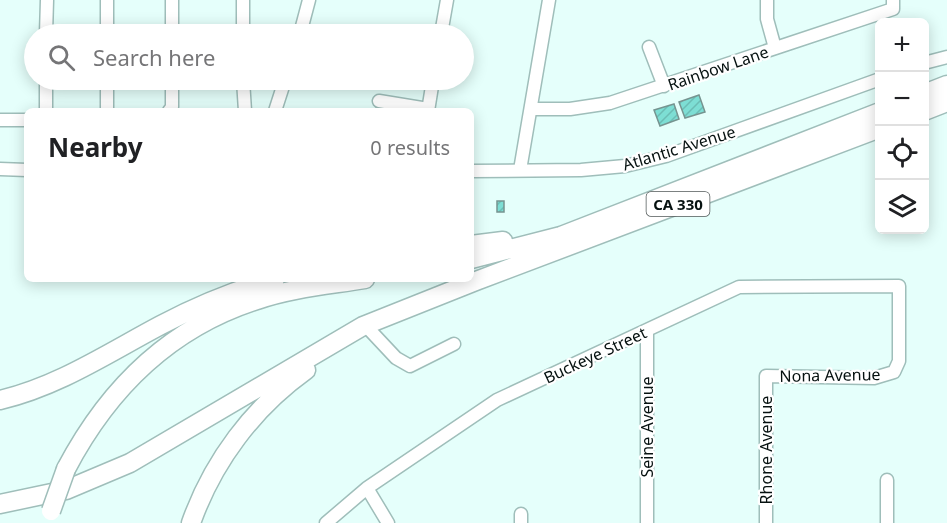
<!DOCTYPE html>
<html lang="en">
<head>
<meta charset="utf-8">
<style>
  body { margin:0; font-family:"Noto Sans",sans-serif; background:#f2f2f2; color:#202124 }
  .controls { position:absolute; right:18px; top:18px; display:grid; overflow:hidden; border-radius:9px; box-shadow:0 3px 15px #0003 }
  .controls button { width:54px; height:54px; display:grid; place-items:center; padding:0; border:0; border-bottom:2px solid #e0e0e0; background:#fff; color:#202124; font:30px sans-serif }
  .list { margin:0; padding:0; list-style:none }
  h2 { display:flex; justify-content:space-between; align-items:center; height:78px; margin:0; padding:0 24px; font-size:26px }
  h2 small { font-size:20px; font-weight:400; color:#757577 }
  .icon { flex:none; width:33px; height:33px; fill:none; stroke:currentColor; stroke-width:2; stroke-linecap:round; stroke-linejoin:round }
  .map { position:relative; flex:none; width:947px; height:523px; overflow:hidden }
  .search { position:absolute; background:#fff; box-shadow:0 3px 15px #0003; left:24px; top:24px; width:450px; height:66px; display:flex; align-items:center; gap:15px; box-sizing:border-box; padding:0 21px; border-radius:33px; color:#757577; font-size:22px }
  .panel { position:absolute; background:#fff; box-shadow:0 3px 15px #0003; left:24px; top:108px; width:450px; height:174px; border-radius:9px }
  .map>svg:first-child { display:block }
  .building { fill:url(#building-hatch); stroke:#769490; stroke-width:1.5 }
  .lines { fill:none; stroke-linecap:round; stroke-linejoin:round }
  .minor-casing { stroke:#9fbeba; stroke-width:15 }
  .highway-casing { stroke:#9fbeba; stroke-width:21 }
  .minor { stroke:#fff; stroke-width:12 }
  .highway { stroke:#fff; stroke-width:18 }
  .highway-bridge-casing { stroke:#9fbeba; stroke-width:21; stroke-linecap:butt }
  .highway-bridge { stroke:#fff; stroke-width:18 }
  .labels { text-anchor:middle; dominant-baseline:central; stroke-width:4.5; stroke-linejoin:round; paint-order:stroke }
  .shield { fill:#fff; stroke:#515858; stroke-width:1.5 }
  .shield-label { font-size:15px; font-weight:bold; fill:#061110 }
  .street-label { font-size:16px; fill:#061110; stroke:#fff }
</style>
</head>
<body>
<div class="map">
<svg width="947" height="523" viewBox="0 0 947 523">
  <defs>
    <pattern id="building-hatch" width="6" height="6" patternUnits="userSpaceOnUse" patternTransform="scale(1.5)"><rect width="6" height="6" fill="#7dded4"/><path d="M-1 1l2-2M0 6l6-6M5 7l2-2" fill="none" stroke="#6bbdb5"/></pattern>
  </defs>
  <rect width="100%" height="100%" fill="#e5fffb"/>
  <!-- building -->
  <path class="building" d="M699 95 705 112 685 118 679 102Z
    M674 104 679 119 660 126 654 110Z
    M497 201H504V212H497Z"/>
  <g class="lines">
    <defs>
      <path id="minor" d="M767 0V19L775 48
        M46 34 47 0
        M107 34V0
        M172 34V0
        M243 34V0
        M300 34 309 0
        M441 34 447 0
        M649 47 664 86
        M924 63 947 57
        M243 80 245 111
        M379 101 428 109
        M531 109H570L610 103 893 9V0
        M46 111V80
        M107 111V80
        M169 111 172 107V80
        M275 111 285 80
        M428 111 433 80
        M0 120H27
        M0 169 27 170
        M520 170 549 0
        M471 171 581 170 625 166 666 156 880 79
        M366 326 396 358 410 366 454 344
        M647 331V523
        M887 480V523
        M367 488 388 523
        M521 514V523
        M326 523 367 488 497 400 739 287 899 286V361L894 372 874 378 766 376V523"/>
      <path id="highway" d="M924 94 947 85
        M924 111 947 102
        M471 245 503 241
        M471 259 561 236 880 112
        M0 400C59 386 108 353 161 325 197 306 236 290 275 279
        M66 469C108 389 169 328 257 300 292 288 329 285 365 279
        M0 504 66 490 130 463 363 326 476 281 880 128
        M191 523C213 461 253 408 306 370"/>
    </defs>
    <!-- minor casing -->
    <use href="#minor" class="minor-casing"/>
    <!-- highway casing -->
    <use href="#highway" class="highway-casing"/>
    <!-- minor -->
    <use href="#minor" class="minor"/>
    <!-- highway -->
    <use href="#highway" class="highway"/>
    <defs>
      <path id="highway-bridge" d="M51 511 66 469"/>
    </defs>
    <!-- highway-bridge casing -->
    <use href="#highway-bridge" class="highway-bridge-casing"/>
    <!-- highway-bridge -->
    <use href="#highway-bridge" class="highway-bridge"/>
  </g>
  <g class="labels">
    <!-- shield labels -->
    <rect class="shield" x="646.5" y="192" width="63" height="24" rx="4.5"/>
    <g class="shield-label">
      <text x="678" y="204">CA 330</text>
    </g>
    <!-- street labels -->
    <g class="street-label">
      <text transform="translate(718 68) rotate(-19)">Rainbow Lane</text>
      <text transform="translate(679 148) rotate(-17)">Atlantic Avenue</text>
      <text transform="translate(595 355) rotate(-25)">Buckeye Street</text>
      <text transform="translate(830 375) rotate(-1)">Nona Avenue</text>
      <text transform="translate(647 427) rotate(-90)">Seine Avenue</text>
      <text transform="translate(766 450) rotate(-90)">Rhone Avenue</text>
    </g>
  </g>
</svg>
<div class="controls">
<button>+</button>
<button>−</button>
<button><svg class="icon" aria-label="locate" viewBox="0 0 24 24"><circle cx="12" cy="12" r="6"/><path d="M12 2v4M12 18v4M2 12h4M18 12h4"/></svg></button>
<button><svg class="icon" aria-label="layers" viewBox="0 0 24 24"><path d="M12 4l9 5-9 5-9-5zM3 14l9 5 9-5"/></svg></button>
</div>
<div class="search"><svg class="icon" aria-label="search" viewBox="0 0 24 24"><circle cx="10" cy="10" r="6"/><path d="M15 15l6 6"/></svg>Search here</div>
<section class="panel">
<h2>Nearby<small>0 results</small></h2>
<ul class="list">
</ul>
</section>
</div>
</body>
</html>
